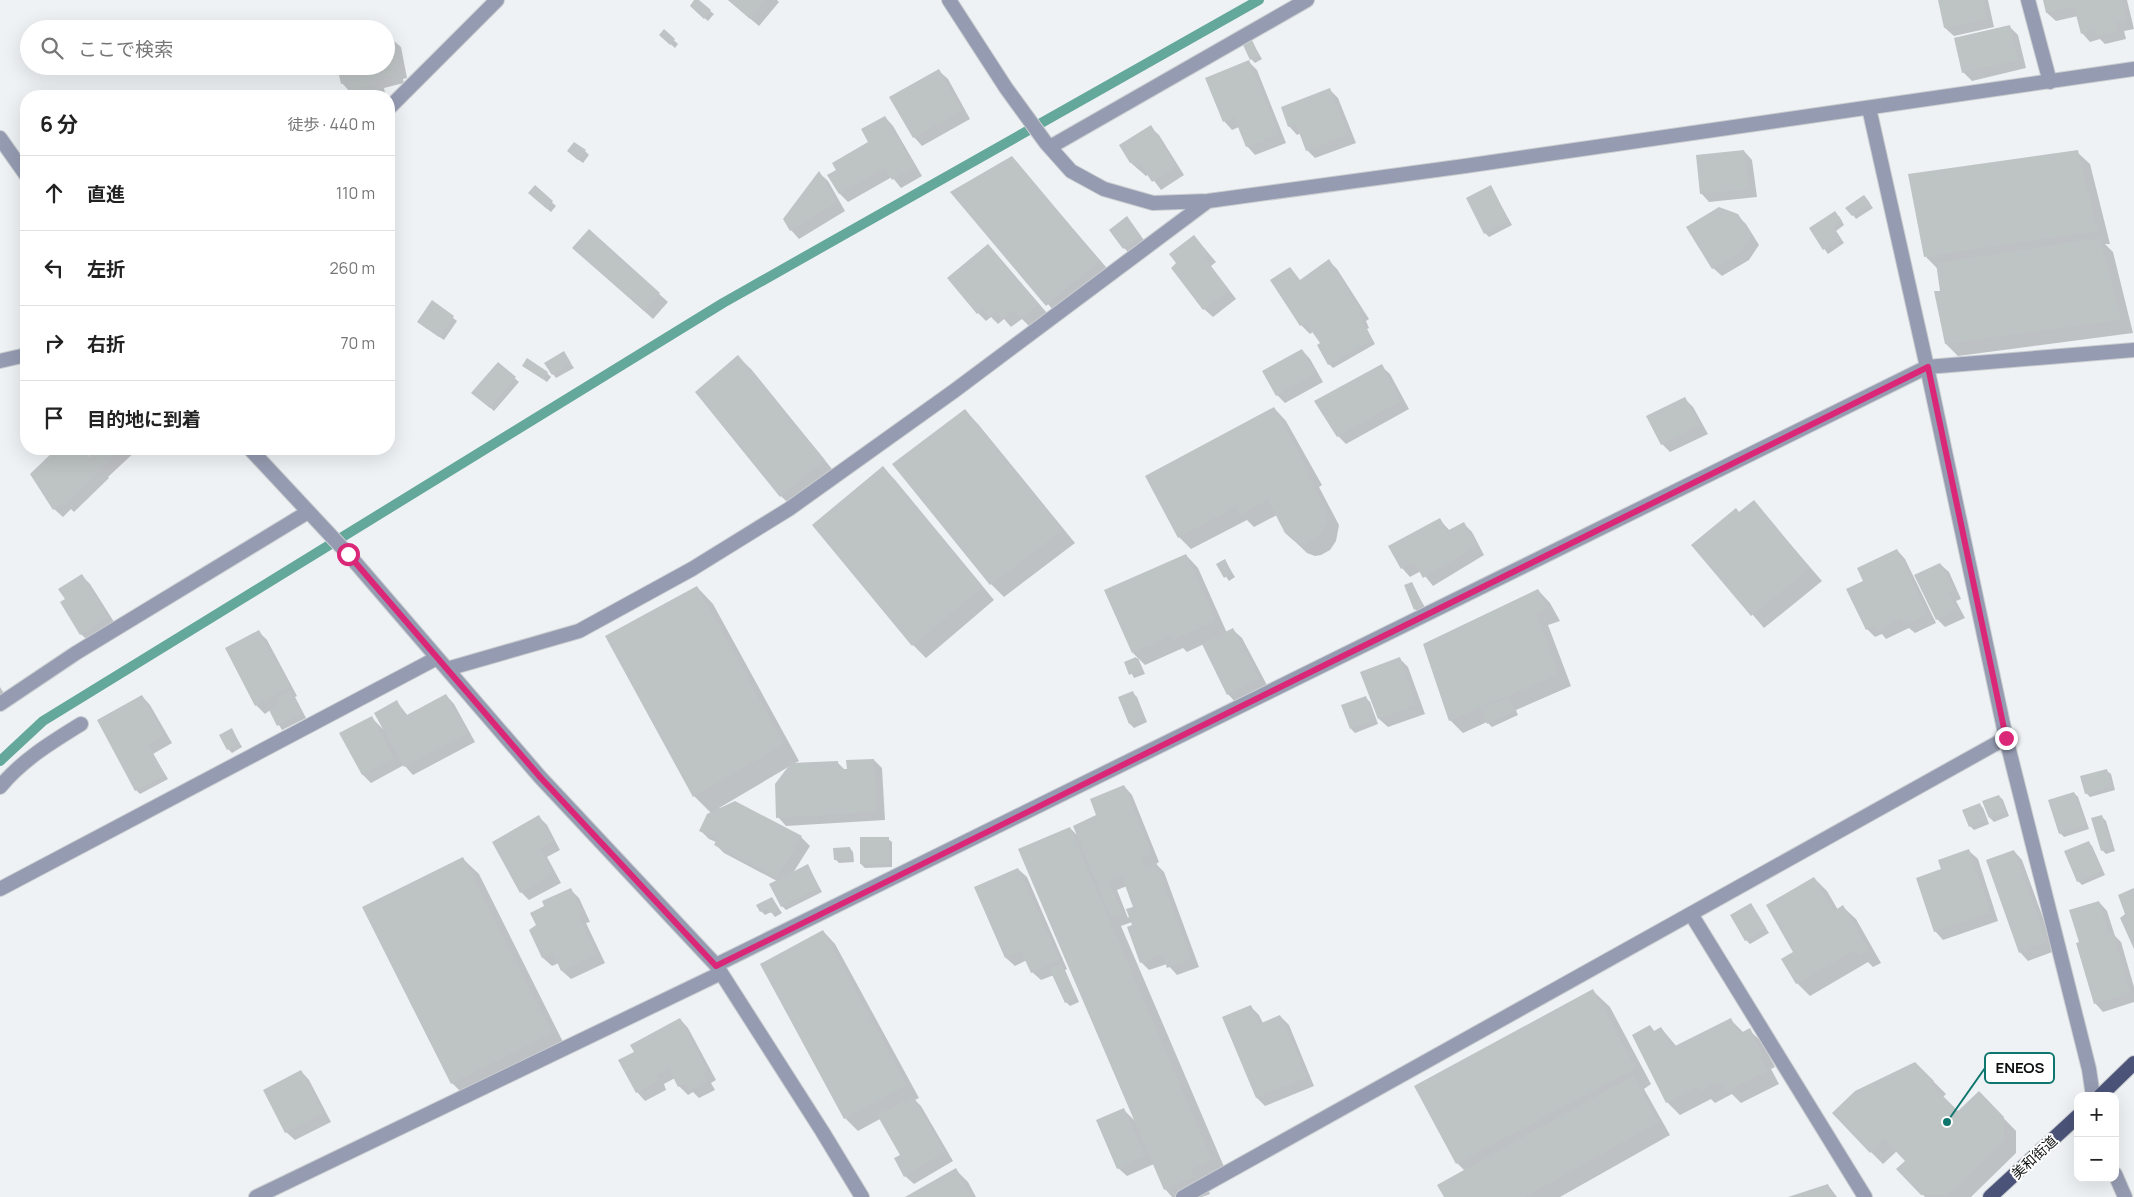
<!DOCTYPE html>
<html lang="ja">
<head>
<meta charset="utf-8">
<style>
  body { margin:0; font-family:Manrope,"Noto Sans JP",sans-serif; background:#f6f6f6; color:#222 }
  .controls { position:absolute; right:15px; bottom:15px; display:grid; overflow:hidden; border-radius:10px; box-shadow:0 5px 20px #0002 }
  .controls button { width:45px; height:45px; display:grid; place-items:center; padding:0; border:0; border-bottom:1px solid #e0e0e0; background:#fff; color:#222; font:25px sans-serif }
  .stop { position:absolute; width:15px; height:15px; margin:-11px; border:4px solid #db2777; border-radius:50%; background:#fff }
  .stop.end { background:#db2777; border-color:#fff; box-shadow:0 1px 5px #0008 }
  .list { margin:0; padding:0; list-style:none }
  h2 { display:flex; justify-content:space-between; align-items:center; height:65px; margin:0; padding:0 20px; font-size:21px }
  h2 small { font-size:16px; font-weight:400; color:#767676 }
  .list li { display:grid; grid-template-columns:32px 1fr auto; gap:15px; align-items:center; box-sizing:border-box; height:75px; padding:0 20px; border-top:1px solid #e0e0e0 }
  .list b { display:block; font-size:19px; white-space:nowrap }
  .list em { font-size:16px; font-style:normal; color:#767676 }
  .icon { flex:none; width:28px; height:28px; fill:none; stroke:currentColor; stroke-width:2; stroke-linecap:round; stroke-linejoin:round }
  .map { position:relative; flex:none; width:2134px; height:1197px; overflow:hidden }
  .search { position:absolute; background:#fff; box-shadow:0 5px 20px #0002; left:20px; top:20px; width:375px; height:55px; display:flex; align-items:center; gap:12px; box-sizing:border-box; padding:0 18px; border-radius:28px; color:#767676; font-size:19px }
  .panel { position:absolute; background:#fff; box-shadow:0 5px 20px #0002; left:20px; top:90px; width:375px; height:365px; border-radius:20px }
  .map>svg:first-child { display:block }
  .shadow { fill:#0003; fill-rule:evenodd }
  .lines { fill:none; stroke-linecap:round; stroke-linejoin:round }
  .stream { stroke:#63a89a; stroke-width:10 }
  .building { fill:#bec3c4 }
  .minor-casing { stroke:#caced0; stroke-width:16 }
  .primary-casing { stroke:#caced0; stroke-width:16 }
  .minor { stroke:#959bb1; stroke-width:14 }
  .primary { stroke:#4b5379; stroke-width:14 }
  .route { stroke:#db2777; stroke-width:6 }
  .labels { text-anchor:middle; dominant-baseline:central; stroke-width:4; stroke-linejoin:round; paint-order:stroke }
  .street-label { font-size:14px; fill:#0e0f10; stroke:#fff }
  .leader { fill:none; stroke:#0f766e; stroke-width:2 }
  .callout-dot { fill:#0f766e; stroke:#fff; stroke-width:2 }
  .callout { fill:#fff; stroke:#0f766e; stroke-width:2 }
  .callout-label { font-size:15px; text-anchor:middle; font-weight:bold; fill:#0e0f10 }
</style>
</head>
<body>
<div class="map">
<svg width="2134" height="1197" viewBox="0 0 2134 1197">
  <rect width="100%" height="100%" fill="#eef2f5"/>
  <!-- shadow -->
  <path class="shadow" d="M696 0 714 14 708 21 695 10Z
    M728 0H777L779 2 759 26Z
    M1939 0H1988L1994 27 1954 36 1945 28Z
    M2044 0H2127L2134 29 2124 31 2126 39 2105 44 2100 39 2090 42 2082 33 2078 16 2056 21 2047 13Z
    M2009 26 2018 35 2026 68 1972 81 1964 73 1955 38Z
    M664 31 678 44 675 48 660 35Z
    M392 39 401 47 407 78 403 79 404 83 384 88 385 93 371 96H357L350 92 342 83 386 66Z
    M1252 42 1262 59 1255 63 1251 59Z
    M1249 62 1257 70 1286 143 1255 155 1247 146 1239 127 1232 130 1224 121Z
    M939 71 948 79 970 119 922 146 914 137Z
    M1330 90 1338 98 1356 143 1315 158 1307 150 1301 133 1297 135 1289 126Z
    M885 117 893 126 922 176 901 188 892 177 848 202 840 194 829 176 870 143Z
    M1150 127 1159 135 1184 175 1161 190 1149 174 1146 176 1131 163Z
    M585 151 589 155 583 163 572 155Z
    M1744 151 1752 160 1757 197 1709 202 1701 193Z
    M2077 152 2090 164 2110 244H2105L2113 252 2133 333 1958 356 1946 344 1939 270 1926 257Z
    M1012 158 1112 274 1060 318 952 192Z
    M819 173 828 181 845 211 799 239 791 230Z
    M1490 186 1512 225 1489 237 1485 233Z
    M535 187 556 206 551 212 533 197Z
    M1868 201 1873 208 1856 219 1853 215Z
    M1737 215 1746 224 1759 245 1749 260 1722 276 1713 268Z
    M1839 216 1844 225 1836 231 1844 243 1828 254 1810 229Z
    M1127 218 1144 240 1128 252 1124 248Z
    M589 231 668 302 653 319 583 256Z
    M1194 236 1216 262 1211 266 1236 299 1213 317 1204 309Z
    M988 245 1047 313 1030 327 1022 319 1011 327 1004 319 998 324 991 317 986 321 978 313Z
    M1329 261 1337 269 1369 319 1366 321 1369 328 1367 329 1375 344 1333 368 1329 364 1323 343 1314 331 1310 334 1301 325 1300 281Z
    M432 302 457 321 444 340 423 326Z
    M1302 350 1310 359 1323 382 1285 403 1277 395Z
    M563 352 574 368 556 378 553 374Z
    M738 357 751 369 836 474 793 508 781 496Z
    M498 364 519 382 494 411 477 397Z
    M523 366 547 373 551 377 547 382Z
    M1381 366 1390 374 1409 409 1346 444 1338 436Z
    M1685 399 1693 407 1708 434 1670 452 1662 444Z
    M1274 408 1286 421 1322 485 1319 487 1339 525 1336 541 1330 550 1321 555 1315 556 1307 553 1286 533 1277 515 1254 527 1247 520 1191 549 1179 537Z
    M965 411 978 424 1075 543 1004 597 991 584Z
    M58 449H81L91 458 92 457 85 449H138L108 477 109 478 74 512 71 509 63 517 54 509 31 475Z
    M883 468 895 480 994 600 926 658 913 645 814 525Z
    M1754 502 1822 581 1764 628 1709 564 1739 513Z
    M1440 520 1450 531 1464 524 1472 532 1484 555 1433 586 1421 571 1410 577 1402 568Z
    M1897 550 1905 559 1936 623 1915 633 1909 628 1886 639 1882 634 1875 637 1867 629 1864 582Z
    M1186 555 1198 568 1227 633 1233 630 1242 638 1268 687 1236 703 1228 694 1204 644 1187 652 1183 648 1145 665 1138 658 1145 674 1134 678 1126 663 1138 658 1133 653Z
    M1225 561 1235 577 1229 581 1218 565Z
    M1940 564 1949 572 1961 599 1956 601 1965 618 1945 627 1937 619Z
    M82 576 90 584 116 625 89 642 81 634 66 599Z
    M1411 583 1426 609 1419 613 1415 609Z
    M697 587 713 604 799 761 793 764 837 762 845 770 874 760 882 768 885 820 786 826 778 817 790 766 719 808 801 837 810 846 793 873 808 866 822 892 786 910 782 906 777 881 724 853 715 844 716 842 709 839 700 830 711 813 694 796Z
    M1538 590 1550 603 1560 621 1548 625 1571 686 1516 710 1518 715 1492 727 1487 722 1463 733 1450 720Z
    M259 632 267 640 297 696 295 697 306 718 282 730 270 710 265 714 256 705Z
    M1400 659 1408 667 1425 714 1388 727 1379 719Z
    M0 687 5 695 0 699Z
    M1133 693 1137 697 1147 722 1134 728 1130 724Z
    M446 695 454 704 475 742 413 775 404 765 371 783 363 775 341 734 372 718 383 729 397 702 408 716Z
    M142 696 150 705 172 743 153 754 168 779 140 794 136 790 121 759Z
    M1366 698 1370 702 1378 724 1355 733 1351 729Z
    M232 730 242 747 232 753 228 749Z
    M2107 771 2111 774 2115 790 2090 797 2086 793Z
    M1124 786 1132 795 1159 862 1156 864 1164 872 1199 967 1177 975 1167 964 1149 970 1141 962 1132 922 1121 926 1228 1176 1206 1185 1210 1194 1202 1197H1172L1165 1189 1154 1164 1127 1176 1118 1168 1124 1110 1136 1122 1070 828 1080 838ZM1127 886 1134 908 1128 918 1117 890Z
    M2074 793 2078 797 2089 829 2064 837 2060 833Z
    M1999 796 2003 800 2009 816 1994 822 1990 818Z
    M1979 804 1983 808 1989 824 1974 830 1970 826Z
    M539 817 547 825 560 850 547 857 561 883 529 900 521 892Z
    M2102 817 2106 821 2115 851 2106 854 2102 850Z
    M888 839 892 842V867L865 868 861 864Z
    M2088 842 2092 846 2105 875 2082 885 2078 881Z
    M850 848 853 852 854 862 839 863 835 859Z
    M1969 851 1978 859 1998 921 1943 940 1935 931 1943 870Z
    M2014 851 2022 860 2055 951 2028 961 2020 952Z
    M462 858 479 874 567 1050 468 1099 452 1083Z
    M1018 869 1027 877 1067 969 1065 970 1079 1002 1070 1006 1066 1002 1054 975 1041 980 1032 972 1027 960 1015 966 1006 958 976 888Z
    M1814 878 1827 891 1838 910 1843 907 1856 919 1881 963 1873 967 1868 962 1810 996 1797 983 1795 952Z
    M570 889 579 898 590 922 586 923 605 963 571 979 562 971 559 963 552 966 543 958 530 931 538 926Z
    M772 898 782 913 775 917 771 912 765 915 761 911Z
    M2099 902 2107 911 2115 936 2121 942 2134 987V1002L2103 1012 2095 1003 2080 943Z
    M1751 904 1769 933 1750 944 1746 940Z
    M823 931 835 944 919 1098 915 1100 921 1106 953 1161 914 1184 905 1176 901 1155 880 1119 858 1131 845 1118Z
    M1593 991 1610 1007 1651 1084 1644 1089 1670 1135 1560 1197H1445L1465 1171 1457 1163 1416 1086Z
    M1250 1006 1259 1015 1263 1023 1280 1016 1289 1025 1314 1086 1265 1106 1257 1098 1223 1017Z
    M680 1019 688 1028 716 1080 711 1083 715 1090 699 1098 693 1092 688 1095 679 1086 675 1078 664 1084 666 1090 645 1101 637 1092Z
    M1731 1020 1744 1033 1749 1030 1762 1042 1775 1067 1771 1069 1779 1084 1741 1103 1732 1094 1715 1103 1711 1099 1680 1115 1667 1102 1650 1027 1655 1032 1661 1028 1677 1047Z
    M1915 1063 1946 1094 1943 1097 1958 1113 1991 1105 2016 1131V1153L1971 1197H1925L1898 1169 1907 1161 1897 1151 1883 1164 1871 1152Z
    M301 1071 309 1080 331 1122 295 1140 286 1132Z
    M956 1170 968 1182 976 1197H908Z
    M1828 1185 1837 1197H1791Z"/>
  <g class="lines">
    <!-- stream -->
    <path class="stream" d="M0 761 43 721 723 303 1259 0"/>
  </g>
  <!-- building -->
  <path class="building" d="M694 0H699L711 10 704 19 690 6Z
    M728 0H765L750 19Z
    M1938 0H1983L1987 19 1944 28Z
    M2043 0H2122L2127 20 2116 23 2118 31 2096 36 2094 30 2081 34 2074 7 2046 13Z
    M2010 25 2018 60 1962 73 1954 38Z
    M664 29 675 39 670 45 659 35Z
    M393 37 400 70H395L396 75 376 80 377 85 350 91 348 82 341 84 337 66H386V39Z
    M1252 40 1259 55 1250 60 1243 45Z
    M1249 60 1279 134 1246 147 1234 117 1223 122 1205 78Z
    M939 69 962 111 913 138 889 97Z
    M1330 88 1348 135 1306 151 1296 124 1288 127 1281 107Z
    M885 116 915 167 892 180 885 168 839 194 827 175 836 170 832 163 868 142 861 129Z
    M1151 125 1176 166 1152 182 1141 165 1137 168 1133 162 1130 163 1119 145Z
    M574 142 586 150 578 160 567 151Z
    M1744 150 1749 189 1700 194 1696 155Z
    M2078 150 2098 231 1924 257 1908 174Z
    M1012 156 1100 261 1046 306 950 192Z
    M819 171 838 202 790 231 783 219Z
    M535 185 553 201 547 209 528 193Z
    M1491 185 1509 221 1484 234 1466 198Z
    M1864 195 1870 203 1852 216 1845 208Z
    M1719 207 1738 214 1752 236 1741 252 1712 269 1686 227Z
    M1835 211 1842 221 1833 226 1841 239 1823 250 1809 228Z
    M1127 216 1141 236 1123 249 1109 230Z
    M589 229 660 293 644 311 572 248Z
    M1194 235 1208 253 1203 257 1229 290 1203 310 1171 268 1176 263 1169 254Z
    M2100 238 2121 320 1945 344 1934 291H1940L1936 263Z
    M988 244 1039 304 1021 319 1014 310 1002 319 995 311 989 317 983 309 977 314 947 278Z
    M1329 259 1361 310 1358 312 1372 340 1328 365 1317 345 1320 343 1306 323 1300 326 1270 280 1290 267 1300 280Z
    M432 300 454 316 439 337 417 322Z
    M1302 349 1316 373 1276 396 1262 371Z
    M564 351 571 363 552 375 544 363Z
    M738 355 825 460 780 497 695 392Z
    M527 358 548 372 543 379 522 366Z
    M498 362 516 377 490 408 471 393Z
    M1382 364 1401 401 1337 437 1314 401Z
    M1685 397 1700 425 1661 445 1646 416Z
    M1274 407 1310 473 1307 474 1327 511V521L1321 533 1308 543 1301 544 1293 540 1285 533 1268 500 1240 515 1236 507 1178 538 1145 476Z
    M965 409 1063 530 990 585 892 464Z
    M56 449H82L93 460 83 449H121L65 505 61 502 53 510 30 474Z
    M883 466 983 587 912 646 812 525Z
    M1754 500 1810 568 1751 616 1691 545 1736 508 1739 512Z
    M1440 518 1447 531 1464 522 1477 546 1423 578 1414 562 1401 569 1388 546Z
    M1897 549 1928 614 1905 625 1900 619 1877 631 1874 626 1866 630 1846 589 1863 581 1857 568Z
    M1186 554 1216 621 1173 640 1171 636 1132 653 1104 590Z
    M1225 559 1232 573 1224 578 1216 564Z
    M1940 563 1954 590 1949 593 1957 609 1936 620 1914 575Z
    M82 574 108 617 80 635 60 602 65 599 58 589Z
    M1412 582 1423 605 1414 610 1404 585Z
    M697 586 784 744 693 797 605 636Z
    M1538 589 1548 608 1536 613 1559 674 1449 721 1423 644Z
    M1233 628 1260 679 1227 695 1202 644Z
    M259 630 290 687 255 706 225 648Z
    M1136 657 1142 670 1129 675 1124 662Z
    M1400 657 1417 705 1378 719 1360 672Z
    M291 691 302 714 277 726 269 710 279 704 276 698Z
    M1133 691 1144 718 1129 724 1118 697Z
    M446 694 468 733 404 767 374 713 397 700 405 716Z
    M142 695 164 735 148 744 165 775 135 791 97 720Z
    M1366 696 1375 720 1350 729 1341 705Z
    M1508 697 1515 711 1487 724 1481 709Z
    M372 716 394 758 362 775 339 733Z
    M232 728 239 743 227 750 219 735Z
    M874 759 877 812 776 818 775 784 791 763 838 761V769H847L846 760Z
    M2107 769 2111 786 2085 794 2080 776Z
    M1124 785 1152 854 1142 858 1145 866 1156 862 1191 959 1167 968 1162 954 1140 963 1127 927 1132 925 1126 909 1133 907 1122 877 1109 882 1123 914 1111 918 1073 826 1096 815 1090 799Z
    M2074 792 2086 825 2059 834 2048 800Z
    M1999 795 2005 812 1989 818 1982 801Z
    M735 801 802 836 777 878 714 845 717 839 699 831 707 814Z
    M1980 803 1986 820 1969 827 1962 810Z
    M539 815 553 841 540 848 554 874 520 893 492 842Z
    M2102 815 2112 847 2101 851 2091 818Z
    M1070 827 1212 1160 1191 1169 1194 1177 1164 1190 1018 849Z
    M860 837H889V864H860Z
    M2089 841 2102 871 2077 882 2064 851Z
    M850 847 851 859 834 860 833 848Z
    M1969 849 1991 913 1934 932 1916 878 1941 869 1938 860Z
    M2014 850 2047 942 2019 953 1986 860Z
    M463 857 552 1033 451 1084 362 907Z
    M808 864 819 888 781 907 769 884Z
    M1018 868 1060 960 1031 973 1021 951 1005 958 974 887Z
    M1814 877 1834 911 1843 905 1869 950 1859 955 1856 950 1796 984 1781 959 1793 952 1766 905Z
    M571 888 583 913 578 915 597 954 561 971 553 953 542 958 529 930 536 925 530 913 544 906 542 901Z
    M2134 888V949L2120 918 2125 914 2118 895Z
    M772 897 779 909 770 913 767 909 760 912 756 905Z
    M2099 901 2109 934 2113 932 2130 993 2094 1004 2076 943 2079 942 2069 910Z
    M1751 903 1766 928 1745 941 1730 915Z
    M823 930 907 1085 844 1119 760 964Z
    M1061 963 1076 997 1065 1003 1049 968Z
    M1593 989 1636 1068 1456 1164 1414 1086Z
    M1251 1005 1259 1024 1280 1015 1307 1077 1256 1098 1222 1017Z
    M680 1018 708 1071 703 1074 707 1082 689 1091 686 1083 678 1087 669 1069 656 1075 659 1081 636 1093 618 1060 634 1052 630 1045Z
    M1731 1018 1739 1034 1750 1028 1763 1055 1760 1056 1768 1071 1727 1091 1718 1082 1701 1091 1698 1086 1666 1103 1632 1035 1650 1025 1654 1031 1661 1027 1673 1047Z
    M1915 1062 1934 1081 1931 1084 1958 1111 1979 1091 2004 1117V1140L1948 1195H1921L1896 1169 1905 1161 1884 1139 1870 1153 1832 1113 1855 1091Z
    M301 1070 324 1113 285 1133 263 1090Z
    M1633 1076 1659 1122 1525 1197H1444L1437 1185Z
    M913 1096 945 1152 904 1177 894 1158 900 1155 877 1115Z
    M1124 1108 1145 1156 1117 1169 1096 1120Z
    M956 1168 972 1197H905Z
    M1828 1184 1832 1197H1788Z"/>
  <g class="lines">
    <defs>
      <path id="minor" d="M949 0 1006 88 1046 143 1071 171 1104 189 1153 203 1208 201 1465 166 2134 69
        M2028 0 2050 82
        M389 108 497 0
        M1869 108 1927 367 2006 738 2089 1069 2093 1096
        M0 138 26 175
        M1050 147 1307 0
        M0 361 26 355
        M250 449 348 554 540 777 716 965 822 1131 862 1197
        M447 669 579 631 692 569 789 509 954 391 1208 201
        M0 704 76 653 308 512
        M0 787C22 760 52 742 81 724
        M0 889 437 658
        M1691 914 1865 1197
        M716 965 1927 367 2134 350
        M2115 1174 2125 1197
        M256 1197 721 973
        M1183 1197 2006 738"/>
      <path id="primary" d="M2100 1096 2134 1063
        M1990 1197 2078 1116"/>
    </defs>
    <!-- minor casing -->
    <use href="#minor" class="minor-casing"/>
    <!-- primary casing -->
    <use href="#primary" class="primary-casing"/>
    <!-- minor -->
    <use href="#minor" class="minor"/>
    <!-- primary -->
    <use href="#primary" class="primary"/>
  </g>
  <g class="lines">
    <!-- route -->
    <path class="route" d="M348 554 540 777 716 966 1928 367 2006 738"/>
  </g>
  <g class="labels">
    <!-- street labels -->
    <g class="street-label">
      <text transform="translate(2034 1157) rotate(-43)">美和街道</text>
    </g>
  </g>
  <!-- callouts -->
  <path class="leader" d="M1947 1122L1985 1068"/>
  <circle class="callout-dot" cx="1947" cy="1122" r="5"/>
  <rect class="callout" x="1985" y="1053" width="69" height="30" rx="5"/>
  <g class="callout-label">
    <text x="2020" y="1073">ENEOS</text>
  </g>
</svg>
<div class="controls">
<button>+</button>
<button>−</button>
</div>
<div class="stop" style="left:348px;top:554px"></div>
<div class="stop end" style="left:2006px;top:738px"></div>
<div class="search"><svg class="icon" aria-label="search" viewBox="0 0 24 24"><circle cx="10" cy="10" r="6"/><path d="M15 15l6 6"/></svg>ここで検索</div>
<section class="panel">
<h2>6 分<small>徒歩 · 440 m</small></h2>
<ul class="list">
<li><svg class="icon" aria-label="ahead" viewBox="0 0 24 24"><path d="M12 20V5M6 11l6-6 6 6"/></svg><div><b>直進</b></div><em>110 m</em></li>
<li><svg class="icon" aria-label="left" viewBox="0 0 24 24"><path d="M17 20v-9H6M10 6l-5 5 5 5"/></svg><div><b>左折</b></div><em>260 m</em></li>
<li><svg class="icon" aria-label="right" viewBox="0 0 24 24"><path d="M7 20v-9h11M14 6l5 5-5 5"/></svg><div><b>右折</b></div><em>70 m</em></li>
<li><svg class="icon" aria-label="arrive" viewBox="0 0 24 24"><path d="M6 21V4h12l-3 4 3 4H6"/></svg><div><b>目的地に到着</b></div></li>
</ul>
</section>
</div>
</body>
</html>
